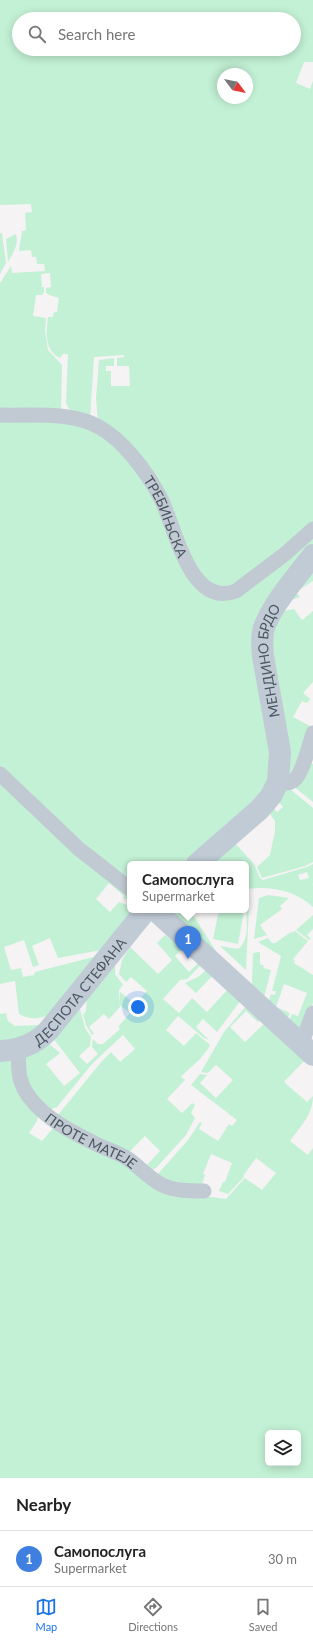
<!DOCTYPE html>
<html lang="en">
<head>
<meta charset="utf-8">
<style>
  body { margin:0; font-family:Lato,sans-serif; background:#f6f6f6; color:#222 }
  .controls { position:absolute; right:12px; bottom:12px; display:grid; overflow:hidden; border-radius:6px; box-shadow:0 2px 10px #0003 }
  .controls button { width:36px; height:36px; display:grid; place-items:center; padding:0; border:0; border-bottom:1px solid #e0e0e0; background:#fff; color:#222; font:20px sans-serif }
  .compass { position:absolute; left:217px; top:68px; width:36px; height:36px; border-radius:50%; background:#fff; box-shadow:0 2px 10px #0003; rotate:122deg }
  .you { position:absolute; left:138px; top:1007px; width:14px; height:14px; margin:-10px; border:3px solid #fff; border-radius:50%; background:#1a73e8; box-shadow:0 0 0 6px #1a73e833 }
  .badge { display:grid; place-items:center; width:26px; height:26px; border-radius:50%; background:#1a73e8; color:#fff; font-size:13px; font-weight:700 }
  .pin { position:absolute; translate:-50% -33px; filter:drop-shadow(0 1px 2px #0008) }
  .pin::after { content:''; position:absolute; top:21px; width:14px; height:12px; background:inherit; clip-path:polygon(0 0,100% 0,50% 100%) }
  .popup { position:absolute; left:127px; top:861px; width:122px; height:52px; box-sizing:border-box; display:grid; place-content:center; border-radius:6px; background:#fff; filter:drop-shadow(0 1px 3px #0005); font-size:13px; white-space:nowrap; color:#767676 }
  .popup b { font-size:15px; color:#222 }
  .popup::after { content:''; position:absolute; left:50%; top:100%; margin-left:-8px; border:8px solid transparent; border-top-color:#fff }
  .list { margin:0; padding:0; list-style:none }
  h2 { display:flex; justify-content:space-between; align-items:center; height:52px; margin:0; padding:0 16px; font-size:17px }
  h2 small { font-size:13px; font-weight:400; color:#767676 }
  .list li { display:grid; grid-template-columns:26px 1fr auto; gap:12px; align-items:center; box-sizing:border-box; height:56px; padding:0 16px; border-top:1px solid #e0e0e0 }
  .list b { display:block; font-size:15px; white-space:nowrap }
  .list p { margin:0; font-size:13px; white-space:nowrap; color:#767676 }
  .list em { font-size:13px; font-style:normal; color:#767676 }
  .icon { flex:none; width:22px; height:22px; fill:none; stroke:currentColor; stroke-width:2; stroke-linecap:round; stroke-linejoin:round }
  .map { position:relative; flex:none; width:313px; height:1478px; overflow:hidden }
  .search { position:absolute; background:#fff; box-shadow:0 2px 10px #0003; left:12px; right:12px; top:12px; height:44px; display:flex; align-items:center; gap:10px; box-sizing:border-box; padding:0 14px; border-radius:22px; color:#767676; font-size:15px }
  .sheet { height:108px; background:#fff }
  nav { display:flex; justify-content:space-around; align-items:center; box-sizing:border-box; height:56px; border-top:1px solid #e0e0e0; background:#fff; font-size:11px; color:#767676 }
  nav a { display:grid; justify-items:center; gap:2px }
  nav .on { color:#1a73e8 }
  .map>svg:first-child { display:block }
  .green { fill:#c3f1d5; fill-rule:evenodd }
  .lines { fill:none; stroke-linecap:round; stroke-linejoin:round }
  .street { stroke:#c1cad2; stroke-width:15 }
  .secondary { stroke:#c1cbd6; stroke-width:22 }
  .labels { text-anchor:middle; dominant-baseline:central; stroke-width:3; stroke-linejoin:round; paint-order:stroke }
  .street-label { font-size:14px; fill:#4a5661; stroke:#fff }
</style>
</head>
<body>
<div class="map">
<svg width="313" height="1478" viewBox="0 0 313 1478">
  <rect width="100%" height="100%" fill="#f5f3f3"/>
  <!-- green -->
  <path class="green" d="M0 0H313V62H304L296 83 310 89 313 81V523L290 546 226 590 201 577 177 527 98 421 96 399 99 360 114 358V366H106V371H111V386H130L129 366H117V358L124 357V355L94 357 90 419 71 413 66 403 68 354H63L60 358C44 351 46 331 48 317H53L54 312H57L59 298 49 295 48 294 46 293V288L51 287 50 273 41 274 42 287H44V292L42 295H36L33 316 46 318 45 331 48 350 62 365 61 413 0 412V283L11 266 12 273 45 271 44 264H37L36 257H32L31 250 19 251 22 231 26 230 25 213 32 212 31 204 0 205ZM19 19H294V49H19ZM223 74H247V98H223Z
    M0 233H2L6 263 0 274Z
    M16 234C19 244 13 254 8 262L6 239Z
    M0 418 80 425 102 433 144 478 178 553 218 598 313 534V545L266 609 275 752 269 786 187 864H130V882H129L0 771Z
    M313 565V581L296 592 300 597 286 602Z
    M294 609 302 620 313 611V682L303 693 310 699 307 703 302 701 293 717 312 727 289 778 269 656 278 612Z
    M307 763 313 764V802L293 786Z
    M0 778 130 893V901L123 898 124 896 109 883 96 899 110 912 119 902 130 906V910H133L107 949 58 958 50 938 32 946 39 965 33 967 24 940 4 947 11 970 21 968 23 977 34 975 35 972 97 956 50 1014C41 1019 29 1020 19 1014L15 981 0 984Z
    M285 789H290L313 808V862L305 866 262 878 257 867 270 855 275 831V821L267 810 271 805 277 812 283 807 276 799Z
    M232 840 254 864 260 878 263 880 307 867 313 864V885L312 884 313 885V907C295 890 270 886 246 889V864H205ZM307 872 309 878 300 880 298 875Z
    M268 895 289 898 280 906 282 909 260 925 267 935 254 939 259 898Z
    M246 905 249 906 246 970 220 946 238 949C251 940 246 916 246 905Z
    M172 910H190L219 956 173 914Z
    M219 910 244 911 238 944 213 939Z
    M313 915V929L307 935 311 939 309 940 296 930Z
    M295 931 308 941 293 959 295 961 294 963 313 975V1003L300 1034 288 1024 292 1014 298 1016 307 993 284 984 276 1007 290 1013 286 1023 267 1006 271 994 275 995 276 991H272L281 956 258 942 268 938 272 943H275L291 932 292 933Z
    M165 935 183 948 175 956 189 972 199 962 201 965 187 979 180 980 163 999 179 1013 192 998 207 1012 229 988 241 1000 217 1032 203 1019 196 1027 209 1040 204 1038 178 1016 166 1030 184 1046 196 1033 210 1045C203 1059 191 1066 181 1077L185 1080 167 1099 182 1113 192 1103 195 1105 191 1113 195 1118 186 1135 156 1168 152 1170 129 1157 133 1153 146 1166 160 1151 145 1136 131 1150 127 1156 58 1115 102 1061 111 1052 120 1062 135 1049 123 1035 92 1064 57 1107 49 1110 23 1081 26 1053 48 1043 60 1053 46 1064 64 1086 80 1073 53 1038 80 1009 85 1028 91 1037 90 1046 79 1056 87 1064 98 1054 92 1047 93 1039 98 1044H103L120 1029 118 1027 130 1013 120 1005V992L135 1004 147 991 131 977 126 982 119 974 122 960 130 947 158 974 172 960 157 943Z
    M260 952V964L264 966 263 968 271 970 263 1001 253 989 252 984 253 953Z
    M115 965V974L123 985 119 990 120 1007 109 1019 104 1014 89 1027 94 1034 92 1035 86 1025 83 1015 86 1011 87 994Z
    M207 969 213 975 196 993 185 983 198 977Z
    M247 1005 262 1018 258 1022 246 1011 230 1027 245 1042 266 1022 304 1056V1062H303L284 1082 307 1102 313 1096C313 1115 299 1128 290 1141L308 1155 313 1148V1478H0V1055L11 1056 15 1059 17 1081 38 1116 37 1121 29 1133 42 1141 54 1127H58L78 1139 114 1154 125 1160 152 1182 166 1189 180 1193 226 1199 245 1178 262 1190 276 1173 256 1158 243 1176 244 1177 228 1194 219 1191 223 1182H225L232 1163 211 1154 203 1174 205 1175 201 1187C186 1191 169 1187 157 1178L156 1176 188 1140 200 1122 202 1123 199 1129 218 1141 229 1124 232 1126 237 1120 191 1085 200 1074 207 1075 200 1083 216 1098 233 1080 216 1065 208 1073 201 1072 224 1032ZM268 1433H298V1463H268Z
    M6 1013 8 1021 15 1026 38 1025 43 1027 0 1047V1014Z"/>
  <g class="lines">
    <!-- street -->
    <g class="street">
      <path id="s1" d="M0 415C30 416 72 411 99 427 123 440 146 471 159 495 175 523 188 609 236 591L285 554 313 529"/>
      <path d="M0 774 79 849 130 889"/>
      <path d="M278 782C283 783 288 784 293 781 303 774 309 745 313 733"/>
      <path d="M301 1045 313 1013"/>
      <path id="s2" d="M18 1049C19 1070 17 1081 30 1098 45 1118 70 1131 92 1142 103 1148 114 1151 125 1157 138 1165 148 1178 162 1185 175 1191 190 1191 204 1191"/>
    </g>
    <!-- secondary -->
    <g class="secondary">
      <path id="s3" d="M197 864 260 809 271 796 278 782 280 752 263 656C262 645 261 634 265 625 274 602 298 575 313 555"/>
      <path d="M155 910 313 1055"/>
      <path id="s4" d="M0 1051C19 1050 34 1045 48 1031L146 910"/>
    </g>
  </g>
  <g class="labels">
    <!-- street labels -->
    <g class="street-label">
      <text stroke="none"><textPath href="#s1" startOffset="215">ТРЕБИЊСКА</textPath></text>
      <text stroke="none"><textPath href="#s3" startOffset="240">МЕНДИНО БРДО</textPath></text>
      <text stroke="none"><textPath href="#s4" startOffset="104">ДЕСПОТА СТЕФАНА</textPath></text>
      <text stroke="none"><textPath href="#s2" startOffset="127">ПРОТЕ МАТЕЈЕ</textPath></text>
    </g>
  </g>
</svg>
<div class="controls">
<button><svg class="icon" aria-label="layers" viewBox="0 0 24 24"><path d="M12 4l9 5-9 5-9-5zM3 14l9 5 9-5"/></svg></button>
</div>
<svg class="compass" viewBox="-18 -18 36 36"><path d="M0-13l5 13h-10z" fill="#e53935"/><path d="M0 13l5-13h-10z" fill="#767676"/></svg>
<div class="you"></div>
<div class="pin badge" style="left:188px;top:959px;background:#3f7fe0">1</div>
<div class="popup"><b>Самопослуга</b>Supermarket</div>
<div class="search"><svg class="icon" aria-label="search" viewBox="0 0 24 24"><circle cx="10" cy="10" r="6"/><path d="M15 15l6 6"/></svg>Search here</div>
</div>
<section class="sheet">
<h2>Nearby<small></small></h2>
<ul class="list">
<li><span class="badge" style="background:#3f7fe0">1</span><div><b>Самопослуга</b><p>Supermarket</p></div><em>30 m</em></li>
</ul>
</section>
<nav>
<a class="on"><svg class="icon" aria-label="map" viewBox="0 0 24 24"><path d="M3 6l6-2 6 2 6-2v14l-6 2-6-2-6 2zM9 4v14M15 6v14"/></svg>Map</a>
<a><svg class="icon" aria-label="directions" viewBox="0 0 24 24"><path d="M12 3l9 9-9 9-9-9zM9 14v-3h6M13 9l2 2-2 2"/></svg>Directions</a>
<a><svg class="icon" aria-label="saved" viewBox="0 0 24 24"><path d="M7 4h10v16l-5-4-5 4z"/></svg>Saved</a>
</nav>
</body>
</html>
